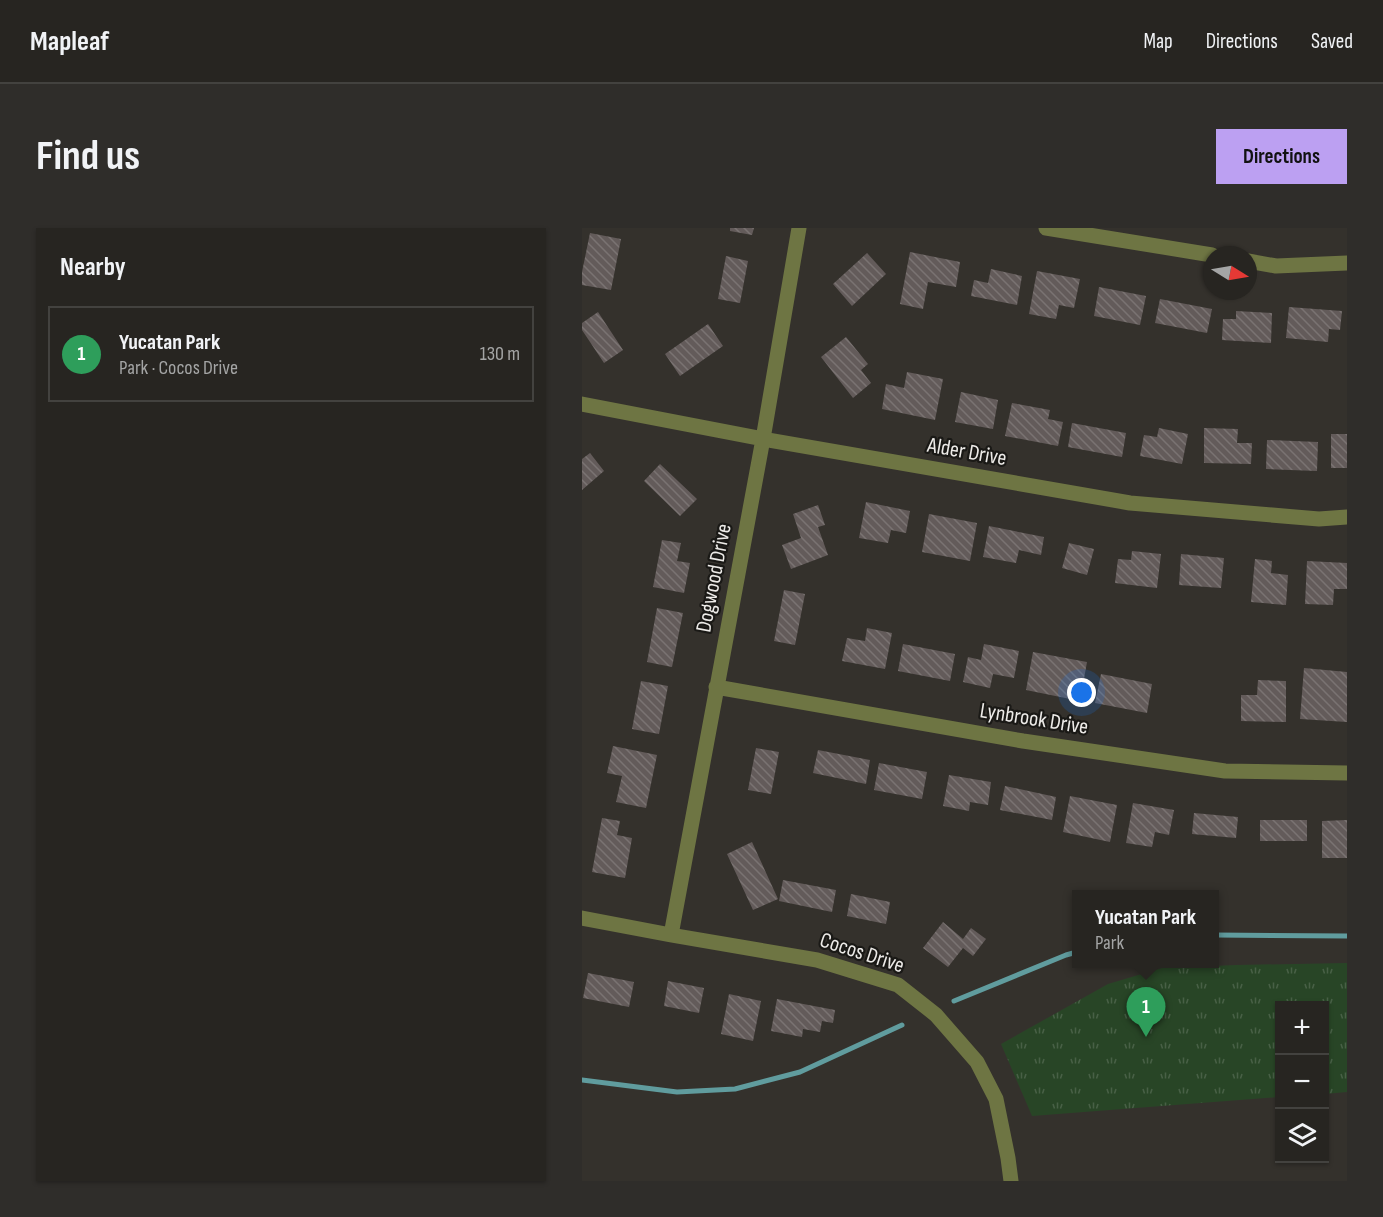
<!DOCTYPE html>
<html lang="en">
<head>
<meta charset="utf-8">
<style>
  body { margin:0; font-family:"Sofia Sans Condensed",sans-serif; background:#2f2d2a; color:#f1f3f6 }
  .controls { position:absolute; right:18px; bottom:18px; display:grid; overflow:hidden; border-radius:0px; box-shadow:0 2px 4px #0004 }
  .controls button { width:54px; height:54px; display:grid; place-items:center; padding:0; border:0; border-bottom:2px solid #43423f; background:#272521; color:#f1f3f6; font:30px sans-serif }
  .compass { position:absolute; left:621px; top:18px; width:54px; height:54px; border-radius:50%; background:#272521; box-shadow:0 2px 4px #0004; rotate:101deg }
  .you { position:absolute; left:500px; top:465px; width:21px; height:21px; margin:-15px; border:4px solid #fff; border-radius:50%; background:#1a73e8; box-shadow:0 0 0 9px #1a73e833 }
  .badge { display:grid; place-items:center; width:39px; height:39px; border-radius:50%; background:#bca0f2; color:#fff; font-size:20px; font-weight:700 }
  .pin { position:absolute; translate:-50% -50px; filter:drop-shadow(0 2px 3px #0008) }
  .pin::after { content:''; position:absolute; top:32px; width:21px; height:18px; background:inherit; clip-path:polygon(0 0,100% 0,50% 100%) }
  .popup { position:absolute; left:490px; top:662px; width:147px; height:78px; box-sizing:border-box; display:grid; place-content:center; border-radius:0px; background:#272521; filter:drop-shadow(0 2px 4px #0005); font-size:20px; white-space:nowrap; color:#a4a5a5 }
  .popup b { font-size:22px; color:#f1f3f6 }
  .popup::after { content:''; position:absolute; left:50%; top:100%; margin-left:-12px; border:12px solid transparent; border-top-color:#272521 }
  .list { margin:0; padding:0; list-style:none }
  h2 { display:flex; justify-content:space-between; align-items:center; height:78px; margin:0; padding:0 24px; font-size:26px }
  h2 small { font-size:20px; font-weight:400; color:#a4a5a5 }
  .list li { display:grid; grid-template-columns:39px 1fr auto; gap:18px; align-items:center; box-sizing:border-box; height:96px; margin:0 12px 12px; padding:0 12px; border:2px solid #43423f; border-radius:0px }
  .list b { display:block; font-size:22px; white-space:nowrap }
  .list p { margin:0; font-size:20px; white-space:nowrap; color:#a4a5a5 }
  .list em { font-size:20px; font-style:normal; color:#a4a5a5 }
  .icon { flex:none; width:33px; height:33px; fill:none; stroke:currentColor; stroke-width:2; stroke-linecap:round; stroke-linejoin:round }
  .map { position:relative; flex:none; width:765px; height:953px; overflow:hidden; border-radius:0px }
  header { display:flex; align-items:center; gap:36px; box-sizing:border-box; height:84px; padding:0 30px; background:#272521; border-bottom:2px solid #43423f }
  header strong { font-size:28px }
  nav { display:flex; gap:33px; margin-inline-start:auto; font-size:21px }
  .intro { display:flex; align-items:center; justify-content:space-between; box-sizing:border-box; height:144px; padding:0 36px }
  h1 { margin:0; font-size:42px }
  .button { padding:15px 27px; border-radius:0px; background:#bca0f2; color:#111; font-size:21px; font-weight:700 }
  main { display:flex; gap:36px; padding:0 36px }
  aside { flex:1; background:#272521; border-radius:0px; box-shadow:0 2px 4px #0004 }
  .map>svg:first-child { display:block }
  .park { fill:url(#park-tufts) }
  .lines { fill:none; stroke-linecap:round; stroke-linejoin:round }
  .stream { stroke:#609c9e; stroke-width:5 }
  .building { fill:url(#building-back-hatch) }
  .minor { stroke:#6e7543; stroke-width:15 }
  .labels { text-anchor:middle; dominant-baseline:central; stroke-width:4.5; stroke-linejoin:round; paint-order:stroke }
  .street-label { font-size:22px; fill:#edebe8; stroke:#1a1916 }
</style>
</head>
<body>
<header>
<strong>Mapleaf</strong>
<nav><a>Map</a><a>Directions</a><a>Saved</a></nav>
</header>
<div class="intro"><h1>Find us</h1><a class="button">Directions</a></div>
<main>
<aside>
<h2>Nearby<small></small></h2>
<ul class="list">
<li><span class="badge" style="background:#2e9e5b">1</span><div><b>Yucatan Park</b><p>Park · Cocos Drive</p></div><em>130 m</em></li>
</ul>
</aside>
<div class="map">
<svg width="765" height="953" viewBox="0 0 765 953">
  <defs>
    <pattern id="park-tufts" width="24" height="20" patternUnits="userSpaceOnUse" patternTransform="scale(1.5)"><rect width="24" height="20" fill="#284526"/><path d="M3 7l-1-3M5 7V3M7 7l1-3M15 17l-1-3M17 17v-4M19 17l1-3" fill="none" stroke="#486046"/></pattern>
    <pattern id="building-back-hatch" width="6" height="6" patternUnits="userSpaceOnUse" patternTransform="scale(1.5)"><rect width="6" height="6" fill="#635b5a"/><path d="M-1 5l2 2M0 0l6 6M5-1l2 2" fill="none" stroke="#7a7372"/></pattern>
  </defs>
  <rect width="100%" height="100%" fill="#34312c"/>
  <!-- park -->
  <path class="park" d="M765 735V864L743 866 742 778H698L697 869 450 888 419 816 526 756 580 740 654 737Z"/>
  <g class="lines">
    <!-- stream -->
    <path class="stream" d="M633 707 765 708
      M372 773 484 727 495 724
      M0 852 95 864 153 861 218 844 320 797"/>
  </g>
  <!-- building -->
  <path class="building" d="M148 0H172L170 7 148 3Z
    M8 5 39 11 29 62 0 57V44Z
    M328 24 378 34 374 59 346 54 341 81 318 76Z
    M285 25 304 46 270 78 251 56Z
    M144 28 166 33 158 75 136 71Z
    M409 41 440 48 435 77 389 68 392 52 406 55Z
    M455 43 498 51 492 80 477 77 474 91 447 86Z
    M517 59 564 68 558 97 512 88Z
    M578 71 630 81 625 105 573 95Z
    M707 79 760 83 758 102 747 101 746 114 704 110Z
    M654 83 690 85 689 115 640 112 641 91H654Z
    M16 84 41 122 22 135 0 102V95Z
    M126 96 141 118 98 148 83 126Z
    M264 109 286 136 279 142 289 155 271 170 239 129Z
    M325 144 361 151 353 192 300 181 304 156 322 160Z
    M379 164 416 172 411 201 373 194Z
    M430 175 468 182 466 191 481 194 476 218 423 208Z
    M490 195 544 205 540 229 486 219Z
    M577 200 606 206 600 236 558 228 562 207 575 209Z
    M622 200 656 201 655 215H670L669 236 622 235Z
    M749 206H765V240H749Z
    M685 212 736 214 735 243 684 241Z
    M8 225 22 243 0 262V231Z
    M78 236 115 271 98 288 62 253Z
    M284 274 328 283 324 305 309 302 306 315 277 310Z
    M236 277 243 297 236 299 246 327 209 341 200 317 219 310 211 286Z
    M347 286 395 295 388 333 340 324Z
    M407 298 462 309 459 327 437 322 434 335 401 329Z
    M80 312 99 315 95 333 108 335 102 365 71 359Z
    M487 315 512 321 505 347 480 340Z
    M550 323 579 326 575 360 533 355 536 331 549 332Z
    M599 326 642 330 639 360 597 357Z
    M673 331 690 333 689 345 706 347 704 377 669 374Z
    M725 333 765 335V361H752L751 377 723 376Z
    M202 362 223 366 213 417 192 413Z
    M75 380 101 385 90 439 65 434Z
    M285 400 310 405 303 441 260 433 265 410 283 413Z
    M321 416 373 426 368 453 316 443Z
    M402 416 437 423 432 450 411 446 408 460 381 454 386 429 399 432Z
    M451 424 505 434 498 473 444 462Z
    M722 440 765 444V494L718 491Z
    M519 446 570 456 565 485 513 475Z
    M676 452 704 453V494L659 493V467H675Z
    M59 453 86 458 77 506 50 501Z
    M31 518 75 527 64 580 34 574 40 548 25 545Z
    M174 520 197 524 189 566 166 562Z
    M236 522 288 532 284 556 231 545Z
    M297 535 345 544 340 571 292 562Z
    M367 547 409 554 406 577 388 574 387 583 361 578Z
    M423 558 474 569 470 592 418 582Z
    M488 568 535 577 528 614 481 604Z
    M551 575 592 582 587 607 573 604 570 619 544 615Z
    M612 585 656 589 654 610 610 606Z
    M20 590 38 593 35 607 50 610 43 650 10 644Z
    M678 592H725V613H678Z
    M765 592V630H740V593Z
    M170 614 196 671 171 682 145 626Z
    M201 652 254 662 250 684 197 673Z
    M269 666 308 674 304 696 265 688Z
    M361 694 381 711 389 700 404 711 391 728 381 720 366 739 341 720Z
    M6 745 52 754 47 779 1 770Z
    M86 753 122 760 117 785 82 778Z
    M147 766 179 773 171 813 139 806Z
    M195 771 253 782 251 795 240 793 238 804 221 801 220 809 189 803Z"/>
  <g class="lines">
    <!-- minor -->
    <path class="minor" d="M464 0 630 27
      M666 33 694 38 765 35
      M0 176 181 211 548 275 737 291 765 289
      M134 459 441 513 643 543 765 545
      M0 690 89 707 235 732 316 757 354 787 395 834 414 871 426 930 429 953
      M89 707 181 211 217 0"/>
  </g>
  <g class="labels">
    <!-- street labels -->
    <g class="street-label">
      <text transform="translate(385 224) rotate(10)">Alder Drive</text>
      <text transform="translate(132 350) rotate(-79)">Dogwood Drive</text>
      <text transform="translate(452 491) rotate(9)">Lynbrook Drive</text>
      <text transform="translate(280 725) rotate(18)">Cocos Drive</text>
    </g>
  </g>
</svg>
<div class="controls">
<button>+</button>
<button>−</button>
<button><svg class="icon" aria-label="layers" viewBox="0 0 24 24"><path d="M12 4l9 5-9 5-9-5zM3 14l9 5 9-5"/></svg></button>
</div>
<svg class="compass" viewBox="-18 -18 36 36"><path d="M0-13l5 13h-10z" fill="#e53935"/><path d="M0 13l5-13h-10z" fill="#a4a5a5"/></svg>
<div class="you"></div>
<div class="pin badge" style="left:564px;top:809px;background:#2e9e5b">1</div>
<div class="popup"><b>Yucatan Park</b>Park</div>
</div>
</main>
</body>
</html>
